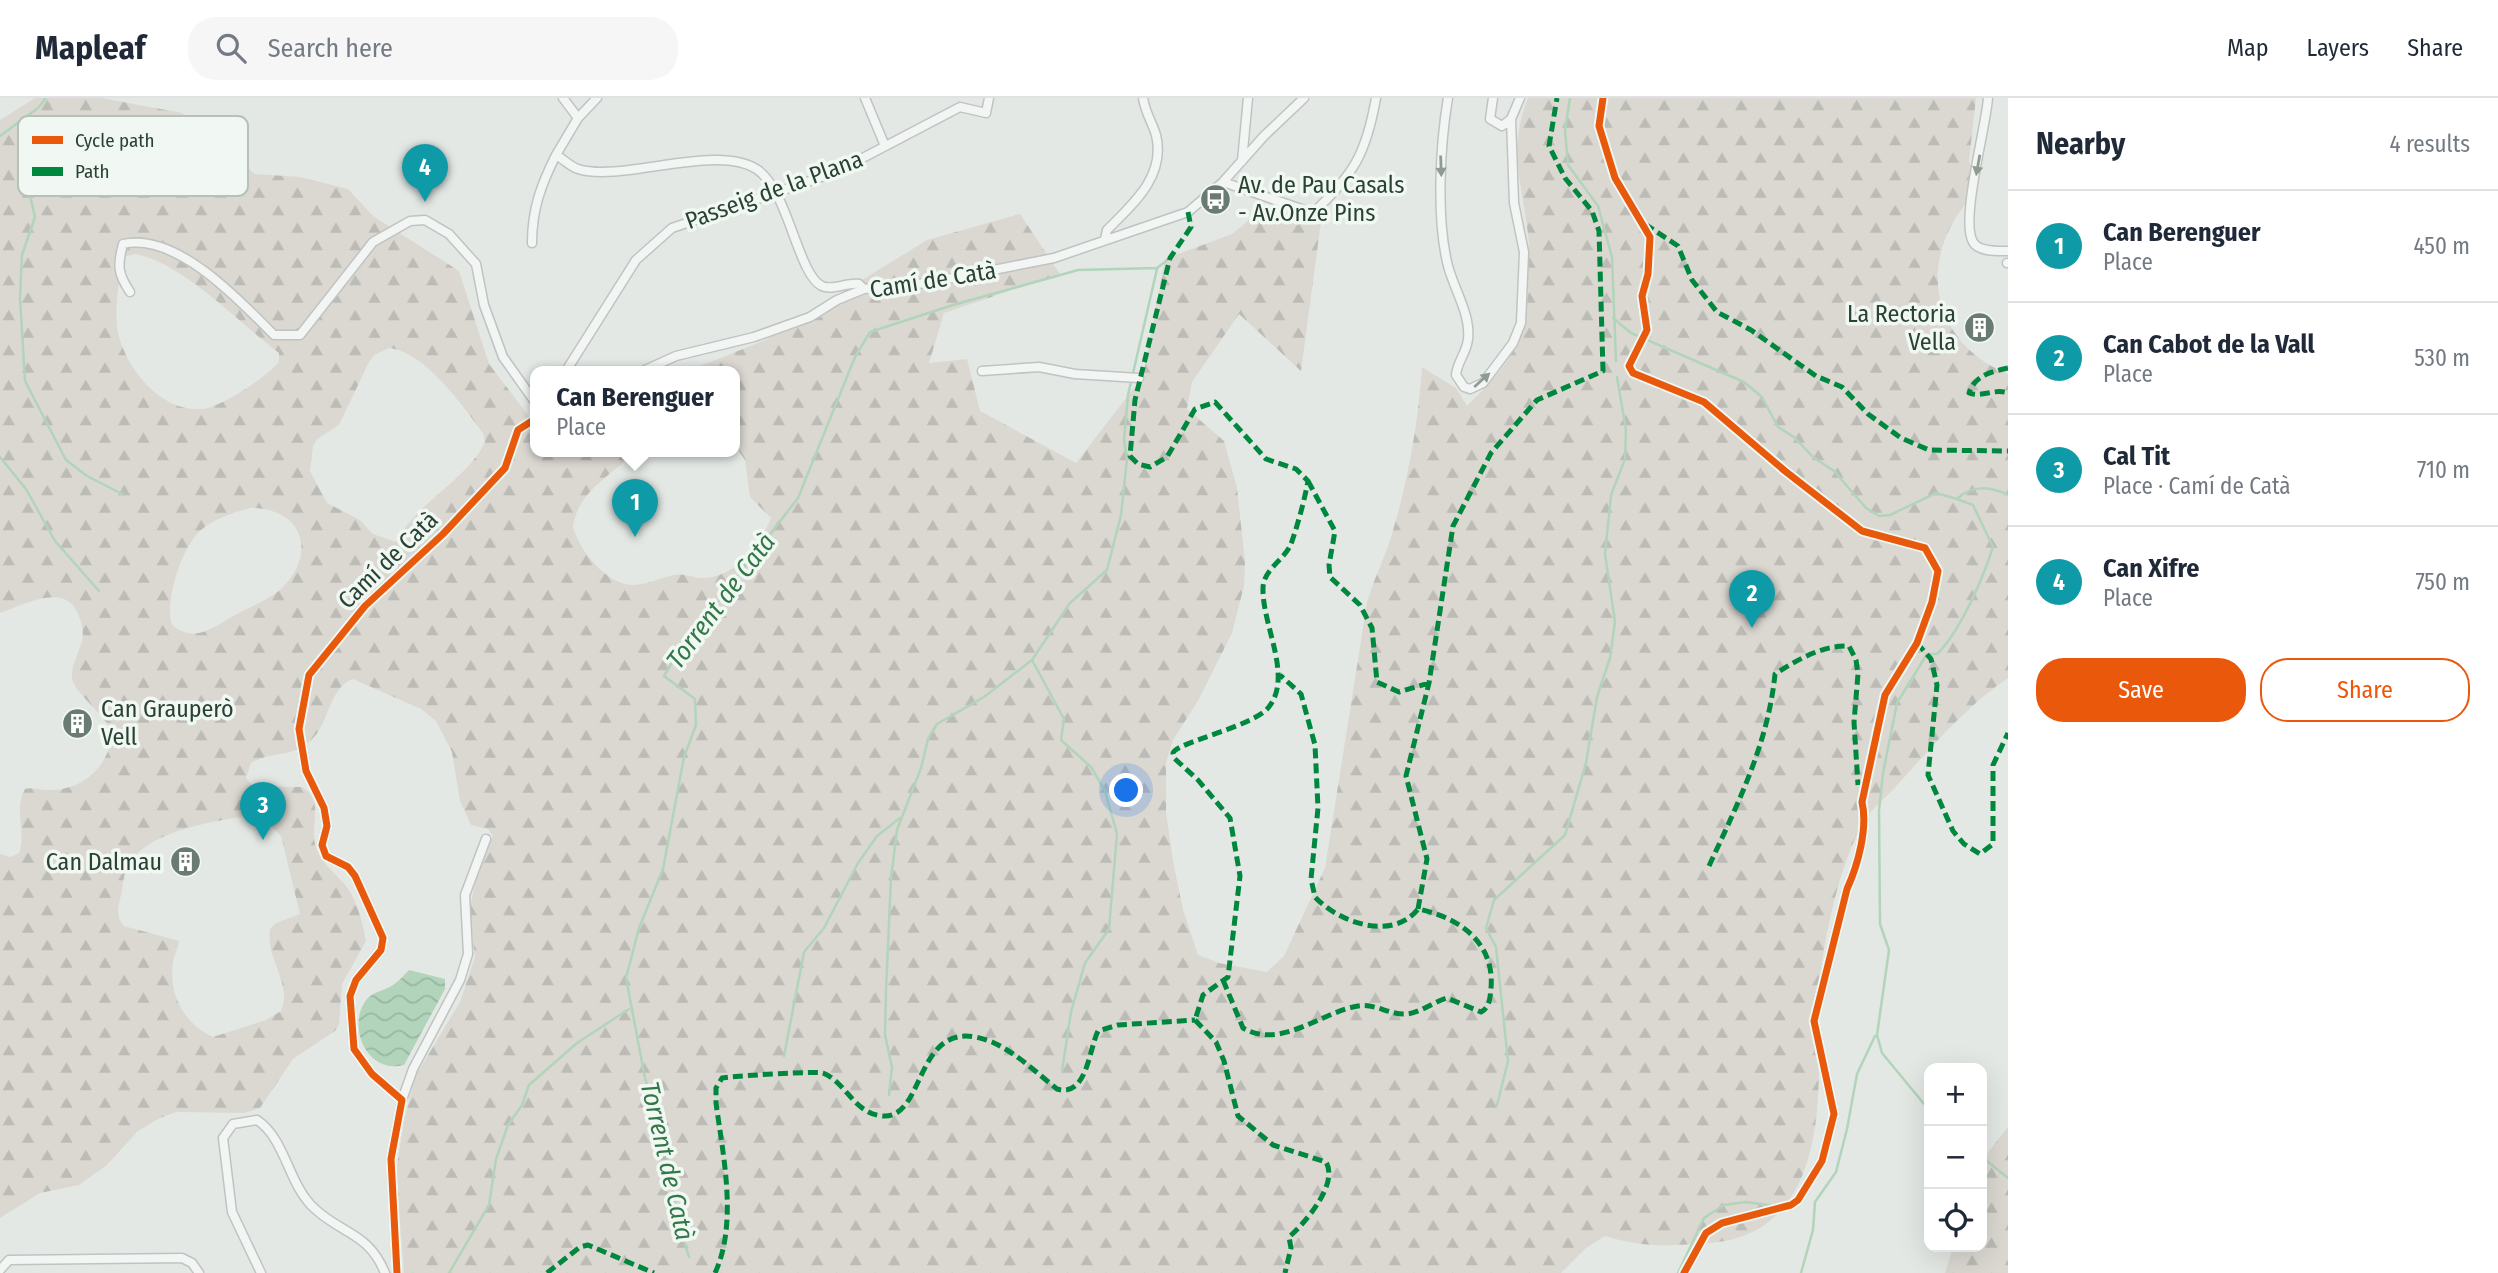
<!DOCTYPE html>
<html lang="en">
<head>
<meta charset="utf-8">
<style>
  body { margin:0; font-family:"Fira Sans Condensed",sans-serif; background:#f6f6f7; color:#1f2937 }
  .controls { position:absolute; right:21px; bottom:21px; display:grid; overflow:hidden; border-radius:14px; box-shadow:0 7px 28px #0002 }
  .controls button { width:63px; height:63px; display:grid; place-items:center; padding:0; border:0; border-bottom:2px solid #e0e1e3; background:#fff; color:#1f2937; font:35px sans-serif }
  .you { position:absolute; left:1127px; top:693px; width:24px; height:24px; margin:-18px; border:5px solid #fff; border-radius:50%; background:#1a73e8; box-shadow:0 0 0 10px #1a73e833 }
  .badge { display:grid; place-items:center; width:46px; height:46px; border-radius:50%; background:#ea580c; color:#fff; font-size:23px; font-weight:700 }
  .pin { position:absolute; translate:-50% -58px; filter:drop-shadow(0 2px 4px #0008) }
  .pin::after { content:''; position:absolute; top:37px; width:24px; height:21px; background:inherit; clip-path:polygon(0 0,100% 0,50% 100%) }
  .popup { position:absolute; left:530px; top:268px; width:210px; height:91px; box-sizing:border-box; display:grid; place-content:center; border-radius:14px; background:#fff; filter:drop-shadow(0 2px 5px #0005); font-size:23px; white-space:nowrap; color:#747a83 }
  .popup b { font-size:26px; color:#1f2937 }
  .popup::after { content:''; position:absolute; left:50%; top:100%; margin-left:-14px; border:14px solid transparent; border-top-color:#fff }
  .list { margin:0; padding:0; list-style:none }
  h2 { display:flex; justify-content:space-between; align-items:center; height:91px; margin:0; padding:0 28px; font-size:30px }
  h2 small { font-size:23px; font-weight:400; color:#747a83 }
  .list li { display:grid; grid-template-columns:46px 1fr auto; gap:21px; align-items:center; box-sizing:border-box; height:112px; padding:0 28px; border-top:2px solid #e0e1e3 }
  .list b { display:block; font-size:26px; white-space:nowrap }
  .list p { margin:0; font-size:23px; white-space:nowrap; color:#747a83 }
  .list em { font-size:23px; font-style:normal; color:#747a83 }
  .actions { display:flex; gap:14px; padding:21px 28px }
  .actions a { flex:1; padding:16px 0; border:2px solid #ea580c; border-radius:28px; text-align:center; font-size:24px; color:#ea580c }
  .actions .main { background:#ea580c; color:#fff }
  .icon { flex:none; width:38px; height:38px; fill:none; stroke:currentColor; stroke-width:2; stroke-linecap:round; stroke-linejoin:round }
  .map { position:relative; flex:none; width:2008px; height:1175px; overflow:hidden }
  header { display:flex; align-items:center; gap:42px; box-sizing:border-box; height:98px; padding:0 35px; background:#fff; border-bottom:2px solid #e0e1e3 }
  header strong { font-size:33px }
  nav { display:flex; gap:38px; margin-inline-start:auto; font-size:24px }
  .search { width:490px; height:63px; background:#f6f6f7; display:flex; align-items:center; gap:18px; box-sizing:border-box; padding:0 24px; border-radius:28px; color:#747a83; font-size:26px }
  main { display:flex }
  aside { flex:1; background:#fff }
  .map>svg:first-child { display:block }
  .forest { fill:url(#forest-firs); fill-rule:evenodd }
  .water { fill:url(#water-waves) }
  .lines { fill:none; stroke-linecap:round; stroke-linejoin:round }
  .stream { stroke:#b1d4ba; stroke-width:2.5 }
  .minor-casing { stroke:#bfc4c1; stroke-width:11 }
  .minor { stroke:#f2f5f3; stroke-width:8 }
  .quiet { stroke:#00873e; stroke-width:5; stroke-dasharray:10 5; stroke-linecap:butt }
  .cycleway-casing { stroke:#f1f8f3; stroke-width:11 }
  .cycleway { stroke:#e8590c; stroke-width:7 }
  .oneway { fill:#8e9c92 }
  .labels { text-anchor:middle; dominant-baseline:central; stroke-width:7; stroke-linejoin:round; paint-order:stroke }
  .poi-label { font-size:24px; fill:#294232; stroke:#f1f8f3; text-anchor:start }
  .street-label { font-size:24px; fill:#294232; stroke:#f1f8f3 }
  .water-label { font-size:26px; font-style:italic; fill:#327746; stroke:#f1f8f3 }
  .key { fill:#f1f8f3; stroke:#b5c1b9; stroke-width:2 }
  .key-label { font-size:19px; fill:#294232 }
</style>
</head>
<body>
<header>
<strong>Mapleaf</strong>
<div class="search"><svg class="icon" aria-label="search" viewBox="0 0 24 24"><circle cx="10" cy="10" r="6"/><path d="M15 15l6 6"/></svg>Search here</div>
<nav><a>Map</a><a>Layers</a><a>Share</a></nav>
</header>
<main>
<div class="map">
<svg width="2008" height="1175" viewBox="0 0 2008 1175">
  <defs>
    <pattern id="forest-firs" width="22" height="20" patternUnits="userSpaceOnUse" patternTransform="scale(1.75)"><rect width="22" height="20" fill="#dbd8d2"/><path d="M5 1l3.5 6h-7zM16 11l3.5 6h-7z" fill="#bcbbb5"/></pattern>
    <pattern id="water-waves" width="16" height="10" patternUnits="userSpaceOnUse" patternTransform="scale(1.75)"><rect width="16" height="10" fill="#b1d4ba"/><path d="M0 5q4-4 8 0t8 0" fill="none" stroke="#98b7a0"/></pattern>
  </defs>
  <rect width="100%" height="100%" fill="#e3e8e5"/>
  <!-- forest -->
  <path class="forest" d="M35 0H102L182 15 255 76 300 79 348 91 373 118 459 173 489 266 535 326V353H636C613 376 577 394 573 429 579 452 606 486 632 487 646 487 660 480 674 477 684 475 691 479 701 480 734 481 760 448 771 420L750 399 745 362 735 348V273H688L765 242 927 142 1020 116 1060 176 944 215 929 265 967 261 980 313 1076 365 1143 278 1165 161 1232 136 1265 109 1321 124 1301 273 1239 216 1192 284 1187 311 1224 343 1237 390 1245 464 1244 488 1232 535 1199 601 1173 642 1166 665V714L1173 763 1183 812 1198 857 1219 865 1267 874 1284 858 1325 770 1367 505C1373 482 1384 462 1391 439 1408 384 1418 326 1422 269L1456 290 1467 308C1510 266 1529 241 1528 179 1528 165 1530 150 1528 136 1522 88 1508 48 1528 0H1976L1969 63 1977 89C1968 103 1957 116 1950 130 1920 190 1947 252 2008 276V580C1965 609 1933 648 1898 686 1886 700 1867 714 1860 730 1836 779 1824 842 1818 895 1816 911 1818 926 1818 942 1822 1026 1814 1138 1709 1145 1670 1148 1644 1150 1605 1138L1586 1150 1561 1175H404L396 1074 404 1023 415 979 460 904 475 859 469 815 476 780 493 738 488 731 471 727 460 703 452 654 436 623 421 611 353 581C331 588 329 621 315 638 294 662 275 651 251 665L246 680 252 688 302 689C322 701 313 720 314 738 315 764 336 773 349 792 357 804 364 829 366 843L342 886 339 926 335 933 293 961 260 1010 244 1015 176 1014 160 1020 138 1033 107 1067 79 1087 40 1095 0 1120V756L11 759 19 755C27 733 13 713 25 691 33 689 39 692 47 692 83 693 107 670 113 636 107 618 73 594 72 580 71 567 79 555 82 543 84 534 82 525 78 516 65 483 22 508 0 515V22ZM135 156C182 164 239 225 279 255V264C266 279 222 309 202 311 162 314 129 274 119 239 113 216 119 187 121 164L126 158ZM389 250C425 254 462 307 483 335L485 344C468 381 417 404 396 444L373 436 360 422 327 405 310 373 313 348 317 341 339 327 369 264 374 257ZM250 410C302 410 318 454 282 490 269 502 251 508 235 517 213 529 196 546 172 527 164 504 182 448 201 432 215 420 233 415 250 410ZM246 718 263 720 281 738 300 816 276 825 270 831C265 860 293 886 281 913L266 922 213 939C185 926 168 897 173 864 174 857 178 851 179 843L124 828C114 817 119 806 122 793 123 783 125 770 131 762 156 732 210 724 246 718Z
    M2008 1029V1175H1945L1953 1149H1982V1062Z"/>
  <!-- water -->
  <path class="water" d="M409 872 445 881V891L404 967C364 977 346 923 368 900 373 894 386 892 393 887 399 883 404 877 409 872Z"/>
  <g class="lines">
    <!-- stream -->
    <path class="stream" d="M1570 0 1565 32 1568 67 1598 108 1612 159 1616 263
      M31 15 19 51 35 119 22 157 20 200 25 283 66 362 87 378 124 397
      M0 38 38 10 46 0
      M1613 220 1631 235 1744 284 1762 299 1778 329 1794 339 1813 359 1834 373 1866 410 1879 418 1890 417 1936 395 1957 401C1971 387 1990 388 2008 397
      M0 359 26 391 55 443 99 493
      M1032 562 1064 621 1061 642 1091 669 1105 693 1117 736 1109 831 1085 865 1071 914 1062 973
      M784 958 804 854 824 830 858 765 877 738 900 720
      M889 997 892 969 885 937 886 892 891 780 897 732 921 670 928 641 937 626 984 599 1032 562 1070 505 1107 472 1121 417 1127 361 1124 342 1128 297 1157 171
      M1497 1007 1508 963 1496 849 1486 830 1494 802 1565 737 1586 665 1597 599 1610 560 1615 524 1605 456 1611 397 1625 361 1626 332 1617 279
      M1929 1012 1882 955 1877 937 1889 852 1880 826 1879 712 1883 675 1897 605 1927 556H1937C1960 534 1983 480 1993 449L1973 407 1957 401
      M1982 1059 2008 1080
      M689 1159 678 1123 665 1046 645 980 626 880 639 830 663 771 684 659 696 627 695 601 664 578 676 558 798 400 855 259 870 234 953 207 1078 172 1157 170 1170 160
      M449 1175 489 1107 496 1061 508 1027 522 1007 529 987 577 945 629 911
      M1678 1175 1704 1120 1724 1107 1746 1104 1775 1108
      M1801 1175 1813 1132 1815 1104 1836 1074 1847 1031 1857 976 1875 938"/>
    <defs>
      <path id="minor" d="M563 0 578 20
        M597 0 578 20 556 57C563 61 571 69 578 71 623 85 717 44 758 72 789 95 798 177 822 188 832 193 848 184 859 186L864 191
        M865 0 885 48
        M1448 0C1440 47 1436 121 1448 168 1454 191 1471 217 1468 241 1467 254 1457 264 1456 277L1464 289 1470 291 1483 285 1513 245 1521 225 1524 154 1514 105 1511 21 1520 0
        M1493 0 1490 21 1502 28 1511 21
        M1603 0 1599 28 1615 80 1650 139 1648 176 1642 198 1647 232 1629 268 1633 275 1704 304 1785 373 1862 433 1925 450 1938 473 1932 504 1917 545 1885 597 1862 704C1868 730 1858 767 1847 791L1814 923 1834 1016 1822 1063 1798 1102 1791 1107 1722 1125 1706 1135 1684 1175
        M1988 0C1986 30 1960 122 1973 144 1978 154 1998 153 2008 153
        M1242 63 1248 0
        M1223 84 1313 115C1354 76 1366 56 1376 0
        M1105 141 1107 132C1133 106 1166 78 1156 37 1152 24 1145 14 1143 0
        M532 145C532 111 541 87 556 57
        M2007 165H2008
        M130 194C118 176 117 168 123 146 177 134 240 203 274 237H300L373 144 410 123 425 122 449 136 476 166 484 207 503 259 535 304
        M566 273 636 162 672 130 836 74 960 9 986 15 989 0
        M643 273 676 258 754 239 810 219 837 202 864 191 927 185 1054 160 1188 114 1223 84 1264 38 1304 0
        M982 273 1039 269 1075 276 1139 280
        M402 1002 413 971 460 882 468 856 465 797 486 741
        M0 1172 9 1162 182 1160 192 1165 199 1175
        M261 1175 232 1114 223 1040 233 1026 257 1022C286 1041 288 1087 315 1111 342 1136 369 1135 385 1175
        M397 1175 391 1061 402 1002 372 976 354 951 350 898 356 882 381 852 383 840 355 778 348 769 326 758 322 747 327 728 324 710 306 673 299 631 309 577 365 508 443 436 505 370 518 332 535 321"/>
    </defs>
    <!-- minor casing -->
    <use href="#minor" class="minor-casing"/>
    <!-- minor -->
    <use href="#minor" class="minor"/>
    <!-- quiet -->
    <path class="quiet" d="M1188 114 1191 129 1170 160 1135 302 1130 358 1138 366 1150 369 1167 359 1195 311 1215 304 1266 361 1296 371 1308 383C1304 404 1298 426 1291 446 1285 461 1263 472 1263 490 1262 528 1294 579 1268 610 1252 629 1177 644 1173 655L1174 660 1198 682 1230 720 1240 778 1228 879 1203 897 1195 922
      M1645 126 1678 148 1692 182 1717 214 1751 232 1816 278 1842 289 1868 316 1901 340 1929 352 2008 353
      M2008 270C1991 274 1975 277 1969 295 1982 300 1994 290 2008 295
      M1308 383 1335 433 1329 467 1330 479 1360 507 1372 530 1377 584 1399 594 1429 585
      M1917 545 1931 561 1937 587 1928 677 1953 733 1964 746 1980 756 1993 746V667L2008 635
      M1709 768C1738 705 1768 646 1775 576 1797 562 1822 547 1849 548L1856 562 1858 576 1854 624 1858 687
      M1418 811 1427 761 1406 678 1429 585 1453 428 1491 355 1537 302 1603 273 1599 133 1592 113 1565 80 1549 48 1557 0
      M1223 882 1243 930C1281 952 1321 914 1358 908 1375 905 1389 917 1406 916 1420 915 1433 904 1447 900L1481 914C1490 909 1490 900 1491 890 1495 844 1458 819 1418 811 1392 844 1338 824 1315 799L1311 781 1318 710 1315 647 1301 596 1280 577
      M1195 922 1216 944 1224 963 1238 1018 1273 1047 1326 1064C1339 1086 1305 1125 1289 1139L1291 1150 1285 1175
      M547 1175 580 1149 588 1147 654 1175
      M715 1175C738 1125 723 1057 716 1005V990L722 980C730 978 817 973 823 975 846 984 854 1016 883 1018 928 1021 913 912 992 944 1015 954 1037 975 1057 991 1087 1000 1089 951 1098 933L1118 927 1195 922"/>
    <defs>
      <path id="cycleway" d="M1603 0 1599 28 1615 80 1650 139 1648 176 1642 198 1647 232 1629 268 1633 275 1704 304 1785 373 1862 433 1925 450 1938 473 1932 504 1917 545 1885 597 1862 704C1868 730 1858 767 1847 791L1814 923 1834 1016 1822 1063 1798 1102 1791 1107 1722 1125 1706 1135 1684 1175
        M397 1175 391 1061 402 1002 372 976 354 951 350 898 356 882 381 852 383 840 355 778 348 769 326 758 322 747 327 728 324 710 306 673 299 631 309 577 365 508 443 436 505 370 518 332 535 321"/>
    </defs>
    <!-- cycleway casing -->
    <use href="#cycleway" class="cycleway-casing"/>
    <!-- cycleway -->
    <use href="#cycleway" class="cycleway"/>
  </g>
  <!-- one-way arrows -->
  <defs><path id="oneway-solid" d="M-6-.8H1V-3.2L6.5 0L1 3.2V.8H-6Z" transform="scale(1.75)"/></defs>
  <g class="oneway">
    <use href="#oneway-solid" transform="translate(1978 67) rotate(100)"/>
    <use href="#oneway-solid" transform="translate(1441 68) rotate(88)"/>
    <use href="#oneway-solid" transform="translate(1482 282) rotate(-42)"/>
  </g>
  <!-- icons -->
  <defs>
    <symbol id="bus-disc" viewBox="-11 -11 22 22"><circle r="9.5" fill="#6a7c71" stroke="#f1f8f3"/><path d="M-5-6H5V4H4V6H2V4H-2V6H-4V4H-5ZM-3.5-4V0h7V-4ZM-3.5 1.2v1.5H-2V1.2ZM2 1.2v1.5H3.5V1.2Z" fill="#fff"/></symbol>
    <symbol id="building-disc" viewBox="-11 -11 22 22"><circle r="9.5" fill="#6a7c71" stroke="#f1f8f3"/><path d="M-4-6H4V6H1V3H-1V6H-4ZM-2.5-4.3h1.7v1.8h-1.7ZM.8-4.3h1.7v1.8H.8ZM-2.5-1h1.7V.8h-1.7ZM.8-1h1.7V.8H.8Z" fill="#fff"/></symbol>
  </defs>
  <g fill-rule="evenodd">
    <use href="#bus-disc" x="1198" y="84" width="35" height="35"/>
    <use href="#building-disc" x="1962" y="212" width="35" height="35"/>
    <use href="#building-disc" x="60" y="608" width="35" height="35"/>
    <use href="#building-disc" x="168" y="746" width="35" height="35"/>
  </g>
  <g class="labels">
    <!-- poi labels -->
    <g class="poi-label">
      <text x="1238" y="87">Av. de Pau Casals<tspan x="1238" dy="28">- Av.Onze Pins</tspan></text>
      <text x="1956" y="216" text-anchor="end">La Rectoria<tspan x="1956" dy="28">Vella</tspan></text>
      <text x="101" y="611">Can Grauperò<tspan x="101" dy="28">Vell</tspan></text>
      <text x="162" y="764" text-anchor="end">Can Dalmau</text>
    </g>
    <!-- street labels -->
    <g class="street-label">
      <text transform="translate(774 92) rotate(-20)">Passeig de la Plana</text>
      <text transform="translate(933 182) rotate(-9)">Camí de Catà</text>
      <text transform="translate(388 462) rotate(-44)">Camí de Catà</text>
    </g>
    <!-- water labels -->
    <g class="water-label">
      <text transform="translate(721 503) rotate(-53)">Torrent de Catà</text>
      <text transform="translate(667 1063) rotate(77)">Torrent de Catà</text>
    </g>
  </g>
  <!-- legend -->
  <rect x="18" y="18" width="230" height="80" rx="10" class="key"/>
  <rect x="32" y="38" width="31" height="8" fill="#e8590c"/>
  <rect x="32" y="69" width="31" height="9" fill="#00873e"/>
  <g class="key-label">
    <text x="75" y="49">Cycle path</text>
    <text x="75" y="80">Path</text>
  </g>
</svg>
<div class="controls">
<button>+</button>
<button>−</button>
<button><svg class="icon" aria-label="locate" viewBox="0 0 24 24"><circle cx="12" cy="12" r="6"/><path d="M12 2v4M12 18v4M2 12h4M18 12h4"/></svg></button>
</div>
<div class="you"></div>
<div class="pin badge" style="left:635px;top:439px;background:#0f9aa8">1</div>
<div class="popup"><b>Can Berenguer</b>Place</div>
<div class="pin badge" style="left:1752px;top:530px;background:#0f9aa8">2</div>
<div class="pin badge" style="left:263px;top:742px;background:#0f9aa8">3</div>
<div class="pin badge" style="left:425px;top:104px;background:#0f9aa8">4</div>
</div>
<aside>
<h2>Nearby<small>4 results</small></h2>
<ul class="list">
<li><span class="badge" style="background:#0f9aa8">1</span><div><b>Can Berenguer</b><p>Place</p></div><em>450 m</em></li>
<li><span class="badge" style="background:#0f9aa8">2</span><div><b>Can Cabot de la Vall</b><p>Place</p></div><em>530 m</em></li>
<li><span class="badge" style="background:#0f9aa8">3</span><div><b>Cal Tit</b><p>Place · Camí de Catà</p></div><em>710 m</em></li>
<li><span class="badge" style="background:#0f9aa8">4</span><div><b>Can Xifre</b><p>Place</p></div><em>750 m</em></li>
</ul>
<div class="actions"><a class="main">Save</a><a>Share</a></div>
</aside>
</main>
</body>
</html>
